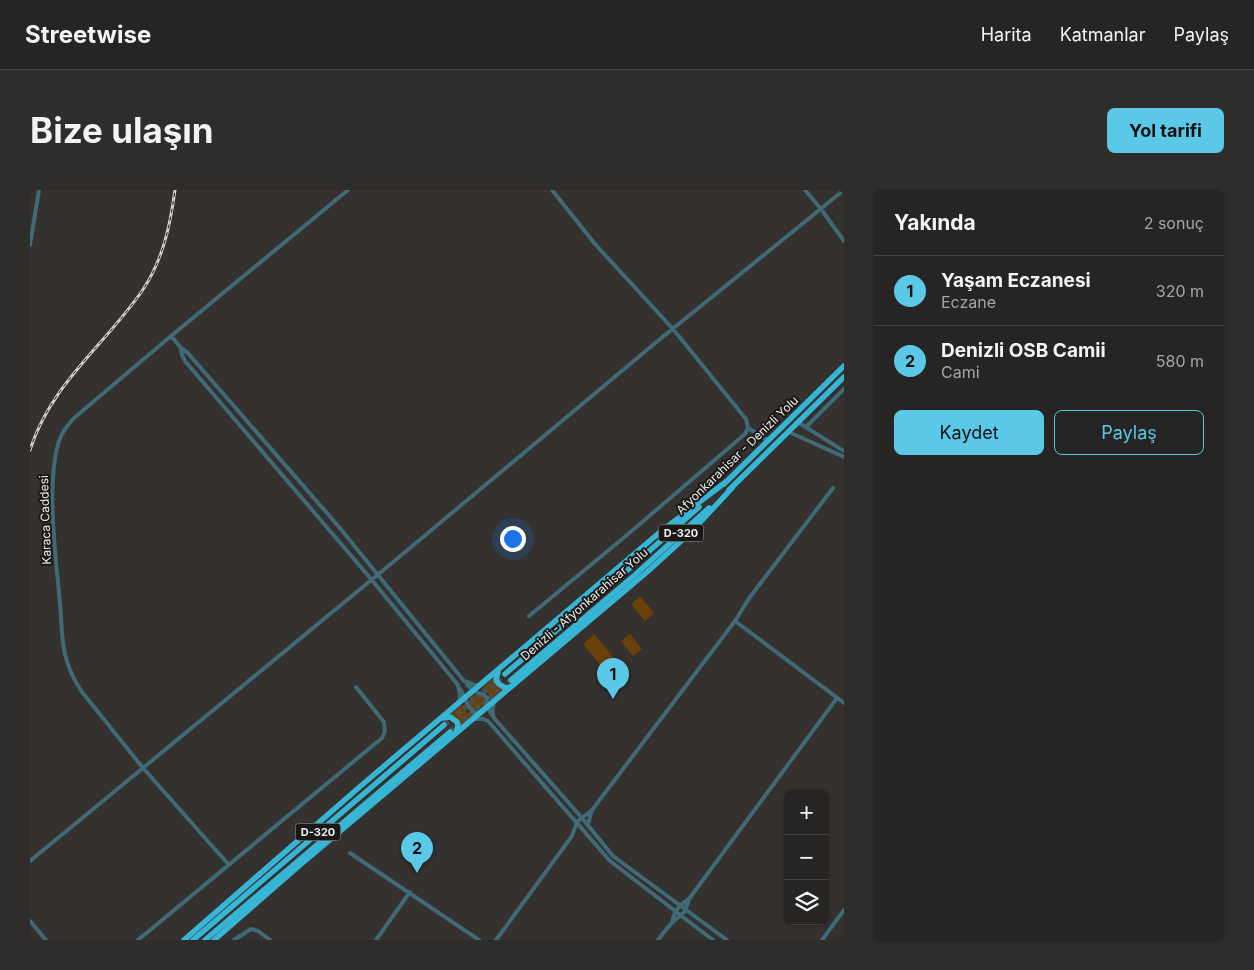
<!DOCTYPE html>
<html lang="tr">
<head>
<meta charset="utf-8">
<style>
  body { margin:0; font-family:Inter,sans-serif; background:#2f2d2b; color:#f1f3f6 }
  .controls { position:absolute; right:15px; bottom:15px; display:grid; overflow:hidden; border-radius:8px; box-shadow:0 1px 4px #0004 }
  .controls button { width:45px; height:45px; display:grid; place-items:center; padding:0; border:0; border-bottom:1px solid #434241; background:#272523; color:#f1f3f6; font:25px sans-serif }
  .you { position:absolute; left:482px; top:348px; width:18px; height:18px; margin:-12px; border:4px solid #fff; border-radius:50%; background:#1a73e8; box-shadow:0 0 0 8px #1a73e833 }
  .badge { display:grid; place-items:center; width:32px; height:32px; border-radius:50%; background:#5ac8e6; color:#111; font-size:16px; font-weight:700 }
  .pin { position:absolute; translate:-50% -41px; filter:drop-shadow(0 1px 2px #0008) }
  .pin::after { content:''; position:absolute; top:26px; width:18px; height:15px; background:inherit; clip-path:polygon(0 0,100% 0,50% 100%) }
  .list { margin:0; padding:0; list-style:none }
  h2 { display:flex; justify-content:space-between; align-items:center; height:65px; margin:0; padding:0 20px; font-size:21px }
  h2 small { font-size:16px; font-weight:400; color:#a4a5a6 }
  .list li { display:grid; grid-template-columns:32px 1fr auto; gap:15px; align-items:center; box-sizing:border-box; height:70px; padding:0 20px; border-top:1px solid #434241 }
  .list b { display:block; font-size:19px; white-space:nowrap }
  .list p { margin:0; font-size:16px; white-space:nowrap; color:#a4a5a6 }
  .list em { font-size:16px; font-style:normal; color:#a4a5a6 }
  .actions { display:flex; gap:10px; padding:15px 20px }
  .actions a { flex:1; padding:11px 0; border:1px solid #5ac8e6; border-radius:8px; text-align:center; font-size:18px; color:#5ac8e6 }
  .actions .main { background:#5ac8e6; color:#111 }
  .icon { flex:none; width:28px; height:28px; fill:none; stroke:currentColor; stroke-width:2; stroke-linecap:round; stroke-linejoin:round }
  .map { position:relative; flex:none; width:814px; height:750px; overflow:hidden; border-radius:8px }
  header { display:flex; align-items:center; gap:30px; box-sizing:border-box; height:70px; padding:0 25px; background:#272523; border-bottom:1px solid #434241 }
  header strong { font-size:24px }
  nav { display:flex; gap:28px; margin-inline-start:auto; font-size:18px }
  .intro { display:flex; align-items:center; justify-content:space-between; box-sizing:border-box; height:120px; padding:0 30px }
  h1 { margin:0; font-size:35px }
  .button { padding:12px 22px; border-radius:8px; background:#5ac8e6; color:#111; font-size:18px; font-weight:700 }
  main { display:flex; gap:30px; padding:0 30px }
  aside { flex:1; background:#272523; border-radius:8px; box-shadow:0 1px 4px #0004 }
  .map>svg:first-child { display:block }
  .green { fill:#6a4108 }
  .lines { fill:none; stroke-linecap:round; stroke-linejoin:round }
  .highway-tunnel { stroke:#504d4b; stroke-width:5.5; stroke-dasharray:5.5 3; stroke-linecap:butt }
  .minor { stroke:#3f6a76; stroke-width:4 }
  .highway { stroke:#37b5d4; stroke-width:5.5 }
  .rail-casing { stroke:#d0cecc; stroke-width:3 }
  .rail { stroke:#1a1918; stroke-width:1; stroke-dasharray:4; stroke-linecap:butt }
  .labels { text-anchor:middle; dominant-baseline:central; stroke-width:4; stroke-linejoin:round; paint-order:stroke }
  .shield { fill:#1a1918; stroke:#afadac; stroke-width:1 }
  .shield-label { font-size:11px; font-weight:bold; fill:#efedeb }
  .street-label { font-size:12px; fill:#efedeb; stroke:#1a1918 }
</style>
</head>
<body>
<header>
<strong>Streetwise</strong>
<nav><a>Harita</a><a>Katmanlar</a><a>Paylaş</a></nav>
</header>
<div class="intro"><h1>Bize ulaşın</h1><a class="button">Yol tarifi</a></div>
<main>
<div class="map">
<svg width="814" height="750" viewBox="0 0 814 750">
  <rect width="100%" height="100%" fill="#34312f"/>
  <!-- green -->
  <path class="green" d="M610 406 624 423 615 431 601 414Z
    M564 444 584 468 573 478 553 454Z
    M600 444 612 459 603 466 591 451Z
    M464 487 474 500 463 509 453 497Z
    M439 512a8 8 0 1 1 16 0a8 8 0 1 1-16 0Z
    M431 515 441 527 431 536 427 529 420 524Z"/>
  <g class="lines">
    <!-- highway-tunnel -->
    <path class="highway-tunnel" d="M414 535 475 484
      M420 542 481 490"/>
    <!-- minor -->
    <path class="minor" d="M775 0 791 19 814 51
      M0 55 9 0
      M141 146 151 158 157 162 309 337 434 491 445 495H450
      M151 158 152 165 155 171 341 389 428 495 430 505 429 513
      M769 233 814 261
      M776 237 814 199
      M718 238 739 251
      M759 242 814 267
      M499 426 597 345 715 244 718 238 716 229 643 139 565 54 522 0
      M705 431 814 513
      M437 495 444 501 454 505 457 508V517L462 525
      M430 499C437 509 436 520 449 524
      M464 512 462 522 464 528 552 628 583 666 697 750
      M443 529H453L458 531 580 671 683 750
      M558 634 562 620
      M320 663 449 750
      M0 671 368 368 624 154 814 0
      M199 675 113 578 52 502C46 493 41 484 38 474 31 455 32 434 30 414 26 366 16 299 28 254 31 243 37 236 44 228L141 146 318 0
      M0 731 16 750
      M642 733C644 721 648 716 659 709L807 508
      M108 750 352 548 355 541 354 532 326 497
      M204 750 221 739 228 741 240 750
      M346 750 380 702
      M466 750 542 646 547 632 562 620 705 431 720 407 803 298
      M628 750C632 745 636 739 641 734 652 722 654 728 659 709
      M792 750 814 720"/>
    <!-- highway -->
    <path class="highway" d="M694 294 814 176
      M699 300 814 187
      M468 482 466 490 469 494 475 498 480 497
      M475 484 600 378 669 317
      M481 490 606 384 679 318
      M413 528 420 527 427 532 428 536 426 542
      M154 750 333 594 629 343 697 291
      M163 750 414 535
      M175 750 420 542
      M184 750 270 675 617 382 661 342 702 298"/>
    <defs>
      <path id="rail" d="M0 260C21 194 74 156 112 101 133 70 140 36 145 0"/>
    </defs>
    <!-- rail casing -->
    <use href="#rail" class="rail-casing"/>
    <!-- rail -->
    <use href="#rail" class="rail"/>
  </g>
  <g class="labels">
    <!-- shield labels -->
    <g class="shield">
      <rect x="628.5" y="334.5" width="45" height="17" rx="4"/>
      <rect x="265.5" y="633.5" width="45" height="17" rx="4"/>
    </g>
    <g class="shield-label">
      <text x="651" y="343">D-320</text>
      <text x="288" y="642">D-320</text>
    </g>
    <!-- street labels -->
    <g class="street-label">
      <text transform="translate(707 265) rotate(-44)">Afyonkarahisar - Denizli Yolu</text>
      <text transform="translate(15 330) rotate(-92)">Karaca Caddesi</text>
      <text transform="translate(554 414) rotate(-41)">Denizli - Afyonkarahisar Yolu</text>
    </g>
  </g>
</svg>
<div class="controls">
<button>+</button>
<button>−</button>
<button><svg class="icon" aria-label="layers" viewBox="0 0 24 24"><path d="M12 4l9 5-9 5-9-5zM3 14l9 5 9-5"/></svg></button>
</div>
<div class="you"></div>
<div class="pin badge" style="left:583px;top:509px">1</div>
<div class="pin badge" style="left:387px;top:683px">2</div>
</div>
<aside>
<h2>Yakında<small>2 sonuç</small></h2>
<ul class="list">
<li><span class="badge">1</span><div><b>Yaşam Eczanesi</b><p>Eczane</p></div><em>320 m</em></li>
<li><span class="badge">2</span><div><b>Denizli OSB Camii</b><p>Cami</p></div><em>580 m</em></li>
</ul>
<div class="actions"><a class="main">Kaydet</a><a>Paylaş</a></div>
</aside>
</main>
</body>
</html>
